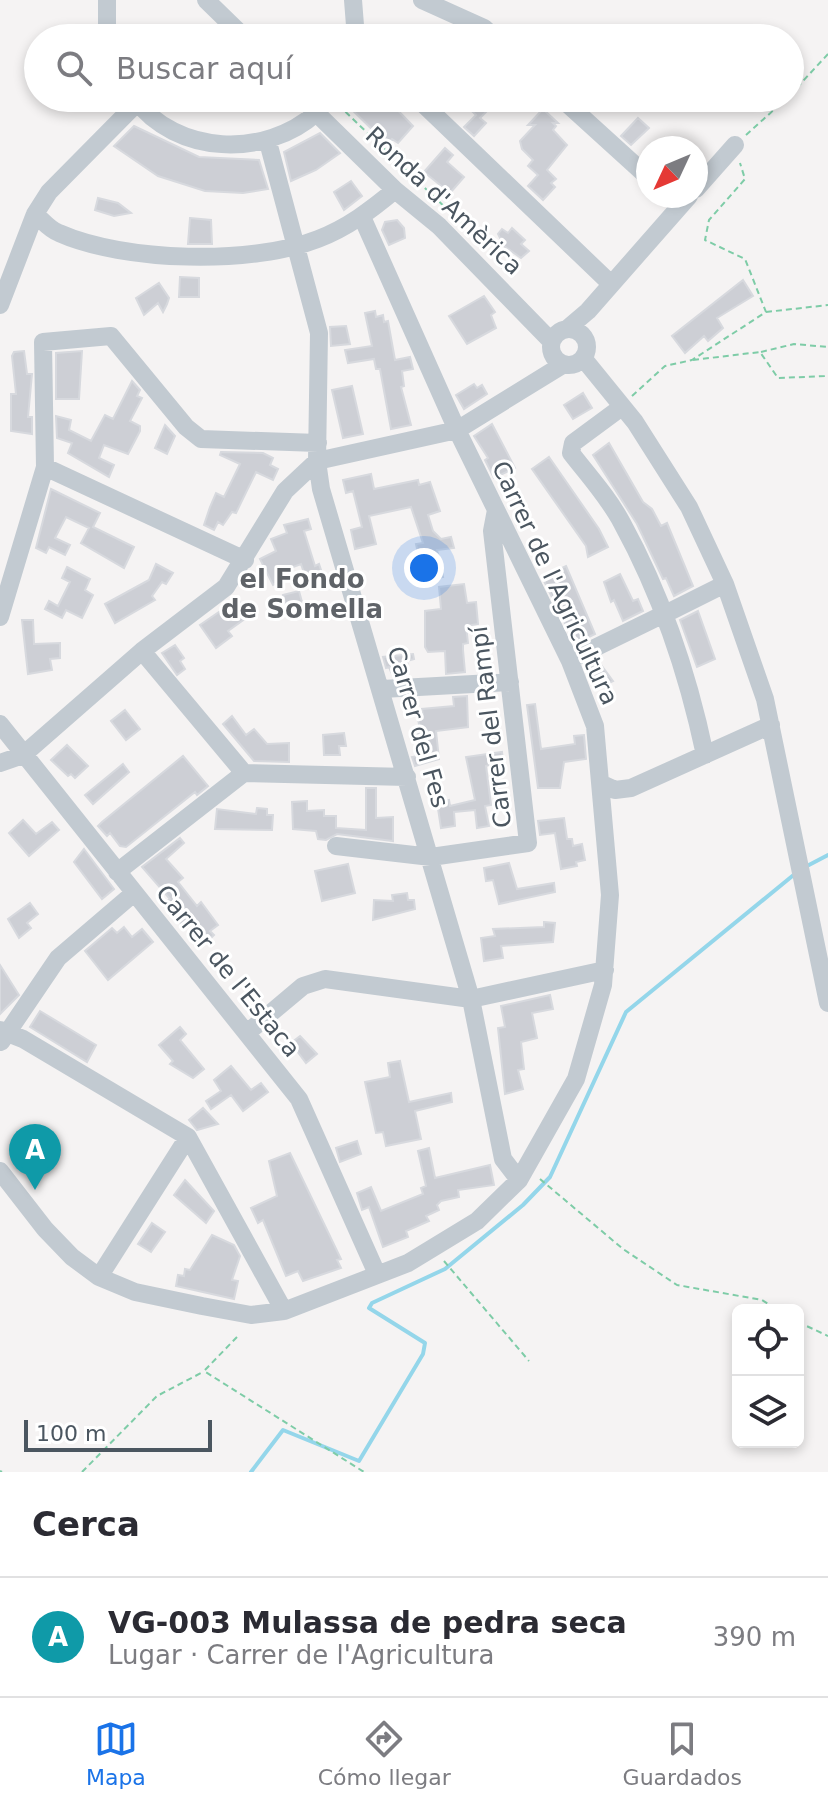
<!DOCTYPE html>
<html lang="es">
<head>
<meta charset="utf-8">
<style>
  body { margin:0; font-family:"DejaVu Sans",sans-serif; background:#f2f2f3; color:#2b2b33 }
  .controls { position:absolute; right:24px; bottom:24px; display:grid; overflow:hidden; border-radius:12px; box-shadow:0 4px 12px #0003 }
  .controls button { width:72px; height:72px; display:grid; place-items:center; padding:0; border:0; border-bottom:2px solid #e1e1e2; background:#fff; color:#2b2b33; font:40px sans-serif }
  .compass { position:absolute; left:636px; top:136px; width:72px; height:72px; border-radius:50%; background:#fff; box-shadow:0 4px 12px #0003; rotate:226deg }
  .scale { position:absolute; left:24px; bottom:20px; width:188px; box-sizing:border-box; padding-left:8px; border:4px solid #4b5660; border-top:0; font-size:22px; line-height:28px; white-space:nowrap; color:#4b5660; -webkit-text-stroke:6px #fff; paint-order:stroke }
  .you { position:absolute; left:424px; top:568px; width:28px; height:28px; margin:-20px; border:6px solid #fff; border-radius:50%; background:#1a73e8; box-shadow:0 0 0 12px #1a73e833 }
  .badge { display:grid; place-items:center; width:52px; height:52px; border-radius:50%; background:#1a73e8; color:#fff; font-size:26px; font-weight:700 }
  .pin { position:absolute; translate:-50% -66px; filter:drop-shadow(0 2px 4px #0008) }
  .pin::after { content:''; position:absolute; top:42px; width:28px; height:24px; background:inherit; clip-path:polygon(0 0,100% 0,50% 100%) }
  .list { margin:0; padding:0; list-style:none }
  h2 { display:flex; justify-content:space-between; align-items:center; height:104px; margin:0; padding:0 32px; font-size:34px }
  h2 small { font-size:26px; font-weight:400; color:#7c7c81 }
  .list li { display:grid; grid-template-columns:52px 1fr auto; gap:24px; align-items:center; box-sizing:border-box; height:120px; padding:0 32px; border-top:2px solid #e1e1e2 }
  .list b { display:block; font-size:30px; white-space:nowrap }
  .list p { margin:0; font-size:26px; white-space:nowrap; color:#7c7c81 }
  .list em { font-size:26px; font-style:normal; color:#7c7c81 }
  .icon { flex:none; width:44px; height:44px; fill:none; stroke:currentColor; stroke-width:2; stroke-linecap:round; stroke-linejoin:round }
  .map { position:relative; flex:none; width:828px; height:1472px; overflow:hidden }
  .search { position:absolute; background:#fff; box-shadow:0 4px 12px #0003; left:24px; right:24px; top:24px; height:88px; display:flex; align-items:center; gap:20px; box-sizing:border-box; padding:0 28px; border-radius:44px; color:#7c7c81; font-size:30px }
  .sheet { height:224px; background:#fff }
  nav { display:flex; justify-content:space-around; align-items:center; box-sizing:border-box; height:112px; border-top:2px solid #e1e1e2; background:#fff; font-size:22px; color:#7c7c81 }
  nav a { display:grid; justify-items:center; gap:4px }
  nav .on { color:#1a73e8 }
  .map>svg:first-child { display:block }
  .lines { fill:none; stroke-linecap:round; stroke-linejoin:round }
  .stream { stroke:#94d6ea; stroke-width:4 }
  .building { fill:#cdcfd5; stroke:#d7d9de; stroke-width:2 }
  .path { stroke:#7ecca7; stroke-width:2; stroke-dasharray:6 4; stroke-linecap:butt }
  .minor { stroke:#c2cad1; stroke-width:18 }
  .labels { text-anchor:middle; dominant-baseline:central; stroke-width:6; stroke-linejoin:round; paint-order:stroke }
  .street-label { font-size:24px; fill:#4b5660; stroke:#fff }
  .neighbourhood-label { font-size:26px; font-weight:bold; fill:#5f6368; stroke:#fff }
</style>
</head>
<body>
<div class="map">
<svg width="828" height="1472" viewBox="0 0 828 1472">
  <rect width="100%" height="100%" fill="#f5f3f3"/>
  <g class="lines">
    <!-- stream -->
    <path class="stream" d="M807 866 828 855
      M251 1472 283 1430 359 1461 423 1354 425 1343 369 1308 372 1303 445 1269 523 1205 550 1177 626 1012 796 873"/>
  </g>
  <!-- building -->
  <path class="building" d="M340 98H386L413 126 398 143 392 139 387 144Z
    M458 98H490L495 103 480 118 486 123 474 136 464 127 476 115Z
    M543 109 558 123H553L556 126 553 130 567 145 547 170 556 179 551 183 555 187 543 200 528 186 538 175 528 166 533 160 522 149 520 141 535 125H528Z
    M638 118 649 128 631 145 621 136Z
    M134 126 199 157 259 160 268 189 243 193 205 191 158 176 114 146Z
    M320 133 340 153 316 170 291 181 284 152Z
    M445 148 453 155 447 162 464 177 450 193 424 172Z
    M351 181 362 196 344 210 334 192Z
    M98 198 118 203 131 213 114 216 95 210Z
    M190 218 211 220 212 244H188Z
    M397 220 404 228 405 238 389 245 382 230 385 222Z
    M512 228 525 240 521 244 529 251 521 258 504 246 498 234 502 229 508 233Z
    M180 277 199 278V297H179Z
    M743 280 753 296 717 318 723 328 708 341 704 336 685 353 672 336Z
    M159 283 169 298 167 304 163 312 158 303 144 315 136 298Z
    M484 296 495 312 491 315 496 328 467 344 449 316Z
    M375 311 376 317 383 315 384 322 388 321 395 360 410 357 413 369 402 371 404 386 401 387 411 425 391 429 380 369H376L374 359 348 363 345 350 372 346 365 313Z
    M346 326 350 344 331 346 330 327Z
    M24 351 27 374H32L28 417H32V434L11 431V394H16L12 356 14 352Z
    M82 351 79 399H56V353Z
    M132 381 140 390 137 396 142 398 130 421 140 426V431L128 454 104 445 99 458 114 465 109 477 68 453 72 443 57 438 56 416 71 420 69 430 91 441 105 415 113 419Z
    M474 384 477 388 482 385 487 394 464 409 456 395Z
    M352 386 363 434 343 438 332 390Z
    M583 393 592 408 573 419 564 405Z
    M492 424 515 468 494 478 485 460 488 458 474 436Z
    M165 425 175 436 167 454 155 448Z
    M609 443 643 502 652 509 661 526 667 523 693 586 674 596 666 578 663 579 637 524 593 455Z
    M221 452 263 453 273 458 270 465 278 469 273 480 256 472 236 513 232 512 223 525 218 522 214 530 204 525 210 507 216 493 224 497 240 464 220 455Z
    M549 457 599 529 608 547 588 557 586 546 532 469Z
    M371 474 374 489 418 480 419 485 430 482 440 511 428 515 433 531 441 539 451 537 454 548 437 550 443 577 424 581 416 544 423 543 411 507 369 516 376 544 355 549 351 530 362 527 353 491 346 493 343 480Z
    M51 489 100 513 93 527 134 547 124 568 81 543 89 528 66 517 55 538 70 545 65 555 49 547 46 553 36 548Z
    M308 519 311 529 304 531 315 566 319 564 324 579 308 585 301 564 285 570 283 580 273 585 260 559 276 551 271 539 287 533 284 525Z
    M156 564 173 573 166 584 162 582 152 596 155 600 115 623 105 604 149 580Z
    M566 566 595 634 575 644 542 577Z
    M67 567 90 579 85 590 93 595 82 618 66 610 62 618 45 609 49 601 58 606 70 582 62 578Z
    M620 574 633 601 638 599 643 611 623 621 614 600 611 602 604 582Z
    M464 584 467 603 476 602 478 624 466 626 468 643 463 644V650L465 672 446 674 445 651 428 652 425 647V611L441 609 439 587Z
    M299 591 305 613 289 616 283 595Z
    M238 599 249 616 228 631 232 636 216 648 200 625Z
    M698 611 715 659 697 667 680 620Z
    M22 620H33L34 644 60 643V658L50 659 52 670 28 674Z
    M175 645 184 658 180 661 185 669 177 675 162 653Z
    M413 654 414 659 407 661 408 668 391 672 389 667 386 668 383 657Z
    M599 662 613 681 594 690 586 669Z
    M467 696 468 727 436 731 439 759 415 766 412 757 419 756 416 733H420L418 717 423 716 422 709 454 706 453 697Z
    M535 704 541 749 575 744 574 736 584 735 586 759 564 762 560 788H538L527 705Z
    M125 710 140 729 126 740 111 721Z
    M232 716 246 735 254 729 267 744 289 743V762L254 761 223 724Z
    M344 733 346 746H339L340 755H324L323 735Z
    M67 745 88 766 75 778 71 774 68 776 51 760Z
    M502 752 503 761 486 766 491 805 485 806 489 826 477 828 475 810 454 812 455 826 441 828 437 802 449 800 450 806 475 800 466 757Z
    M183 756 208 786 197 795 195 792 126 847 120 846 110 833 107 836 98 826 102 822Z
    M123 764 129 772 93 804 85 795Z
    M366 788H376V818L393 817V841L337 834 326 840 318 839 316 831 293 829 292 802 307 801V811L324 810V816H336V828L366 830Z
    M257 808 267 809V815H273L272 830 215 829 217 809 256 814Z
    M564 818 567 839H572L573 846 582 844 585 860 576 862 577 866 561 869 555 833 540 835 538 821Z
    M23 820 36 834 52 822 59 830 29 856 9 833Z
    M180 838 184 843 166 859 183 878 178 882 197 906 201 902 218 925 210 931 214 935 207 942 188 921 182 925 165 903 170 899 142 867Z
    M84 849 114 889 102 899 74 862Z
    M509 863 517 889 554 883 555 892 499 904 493 880 486 881 484 868Z
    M348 864 355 893 322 901 315 871Z
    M407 893 408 900H414L415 909 373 920 374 900 393 901 392 895Z
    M30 903 38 914 27 923 31 928 19 938 8 919Z
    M544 922 555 923 553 942 501 946 503 958 484 961 481 938 495 936 493 929 544 927Z
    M124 927 132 937 142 929 153 942 108 980 85 951 112 928 117 933Z
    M0 965 19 995 0 1014Z
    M550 995 553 1009 532 1013 537 1038 521 1042 524 1069 518 1070 523 1089 505 1094 498 1028 505 1027 501 1006Z
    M40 1011 96 1045 87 1062 30 1027Z
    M180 1027 186 1034 180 1040 204 1069 193 1078 170 1064 173 1061 159 1045Z
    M300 1036 317 1054 306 1063 291 1043Z
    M400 1061 409 1102 451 1093 452 1102 415 1111 421 1139 386 1146 383 1132 376 1133 365 1082 390 1077 388 1063Z
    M231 1066 251 1090 261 1083 268 1092 243 1111 231 1095 211 1109 206 1101 221 1091 214 1080Z
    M203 1108 218 1124 197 1130 189 1120Z
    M357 1141 361 1154 340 1162 336 1148Z
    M429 1148 435 1178 490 1165 494 1185 458 1190 459 1197 441 1201 437 1205 439 1210 426 1216 429 1221 406 1231 408 1237 383 1247 369 1207 362 1210 357 1193 371 1187 381 1211 423 1194 421 1188 426 1186 418 1151Z
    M290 1153 341 1259 337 1260 341 1268 303 1281 298 1271 286 1276 263 1220 258 1223 251 1208 277 1196 269 1161Z
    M185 1180 214 1211 206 1223 174 1195Z
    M152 1223 165 1232 151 1252 138 1244Z
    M212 1235 234 1245 240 1256 232 1280 238 1281 234 1299 176 1286 178 1275 184 1276 185 1269 190 1270Z"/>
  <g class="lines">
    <!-- path -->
    <path class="path" d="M256 26 269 38
      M790 95 828 54
      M331 98 476 237 503 268
      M746 135 787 98
      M766 312 828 305
      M761 352 794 344 828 347
      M693 360 760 352 778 378 828 376
      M632 396 665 366 692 360 766 312 745 259 705 240 709 220 745 179 740 163
      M540 1179 623 1249 677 1285 762 1300 778 1310
      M444 1261 529 1361
      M798 1322 828 1336
      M237 1337 204 1371 364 1472
      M0 1471 2 1472
      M82 1472 157 1396 203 1372"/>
    <!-- minor -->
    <path class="minor" d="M107 0V38
      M206 0 245 38
      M353 0 356 38
      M422 0 484 28 495 38
      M134 98C176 156 266 158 316 113
      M301 98 395 190 439 226 551 341
      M417 98 611 284
      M561 98 648 177
      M268 142 319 333 317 461 321 489 471 999 503 1159 519 1180
      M696 189 735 145
      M35 214C42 220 50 230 59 233 124 262 252 265 318 239 347 228 371 210 395 190
      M0 305 35 214 49 192 137 103
      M568 328 588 311 689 196
      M551 347a18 18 0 1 1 36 0a18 18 0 1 1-36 0Z
      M583 358 635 422 689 507 725 584 765 699 828 1003
      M615 412 573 443 571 453C588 475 609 498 622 523 662 596 688 674 705 755
      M45 467 245 560
      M671 611 725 584
      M0 617 45 467 43 342 111 336 186 427 201 439 318 443
      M142 651 244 773
      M572 659 658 617
      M382 689 510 682
      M0 724 299 1099 377 1274
      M0 763 23 755 142 651 226 587 285 491 317 461 457 430 564 364
      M602 784 615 790 631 788 771 725
      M336 846 431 857 528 843 492 531 496 510
      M117 872 244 773 407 777
      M0 1030 23 1039 188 1137 284 1311
      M247 1033 303 986 325 979 471 999 605 970
      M1 1042 58 958 134 893
      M0 1171 45 1229 72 1257 99 1277 135 1292 202 1306 251 1315 284 1311 408 1263 477 1221 519 1180 576 1079 603 985 610 895 595 726 570 661 457 430 362 217
      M99 1277 188 1137"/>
  </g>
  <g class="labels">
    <!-- street labels -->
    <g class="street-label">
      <text transform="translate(444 201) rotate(43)">Ronda d'Amèrica</text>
      <text transform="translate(555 583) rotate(65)">Carrer de l'Agricultura</text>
      <text transform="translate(418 727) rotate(74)">Carrer del Fes</text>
      <text transform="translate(491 727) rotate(-97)">Carrer del Rampí</text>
      <text transform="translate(228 971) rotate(51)">Carrer de l'Estaca</text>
    </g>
    <!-- neighbourhood labels -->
    <g class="neighbourhood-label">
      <text x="302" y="579">el Fondo<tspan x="302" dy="30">de Somella</tspan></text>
    </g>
  </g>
</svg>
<div class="controls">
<button><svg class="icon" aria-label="locate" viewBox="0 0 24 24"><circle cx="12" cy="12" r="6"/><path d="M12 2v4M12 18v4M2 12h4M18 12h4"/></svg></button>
<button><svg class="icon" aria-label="layers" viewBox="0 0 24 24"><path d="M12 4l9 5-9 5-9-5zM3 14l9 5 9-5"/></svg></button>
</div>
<svg class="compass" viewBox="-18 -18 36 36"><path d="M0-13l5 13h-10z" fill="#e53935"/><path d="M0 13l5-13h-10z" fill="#7c7c81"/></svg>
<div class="scale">100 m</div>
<div class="you"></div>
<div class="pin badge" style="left:35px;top:1190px;background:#0f9aa8">A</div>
<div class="search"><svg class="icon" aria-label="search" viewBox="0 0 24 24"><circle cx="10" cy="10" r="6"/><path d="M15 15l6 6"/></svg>Buscar aquí</div>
</div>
<section class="sheet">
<h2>Cerca<small></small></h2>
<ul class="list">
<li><span class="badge" style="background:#0f9aa8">A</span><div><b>VG-003 Mulassa de pedra seca</b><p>Lugar · Carrer de l'Agricultura</p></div><em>390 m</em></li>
</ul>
</section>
<nav>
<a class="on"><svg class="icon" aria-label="map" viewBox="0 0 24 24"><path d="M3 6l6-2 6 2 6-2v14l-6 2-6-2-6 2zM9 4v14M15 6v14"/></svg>Mapa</a>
<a><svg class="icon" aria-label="directions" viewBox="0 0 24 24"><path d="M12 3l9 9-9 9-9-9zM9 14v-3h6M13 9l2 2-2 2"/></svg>Cómo llegar</a>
<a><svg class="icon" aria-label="saved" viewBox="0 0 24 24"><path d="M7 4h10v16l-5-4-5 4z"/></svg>Guardados</a>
</nav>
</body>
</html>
